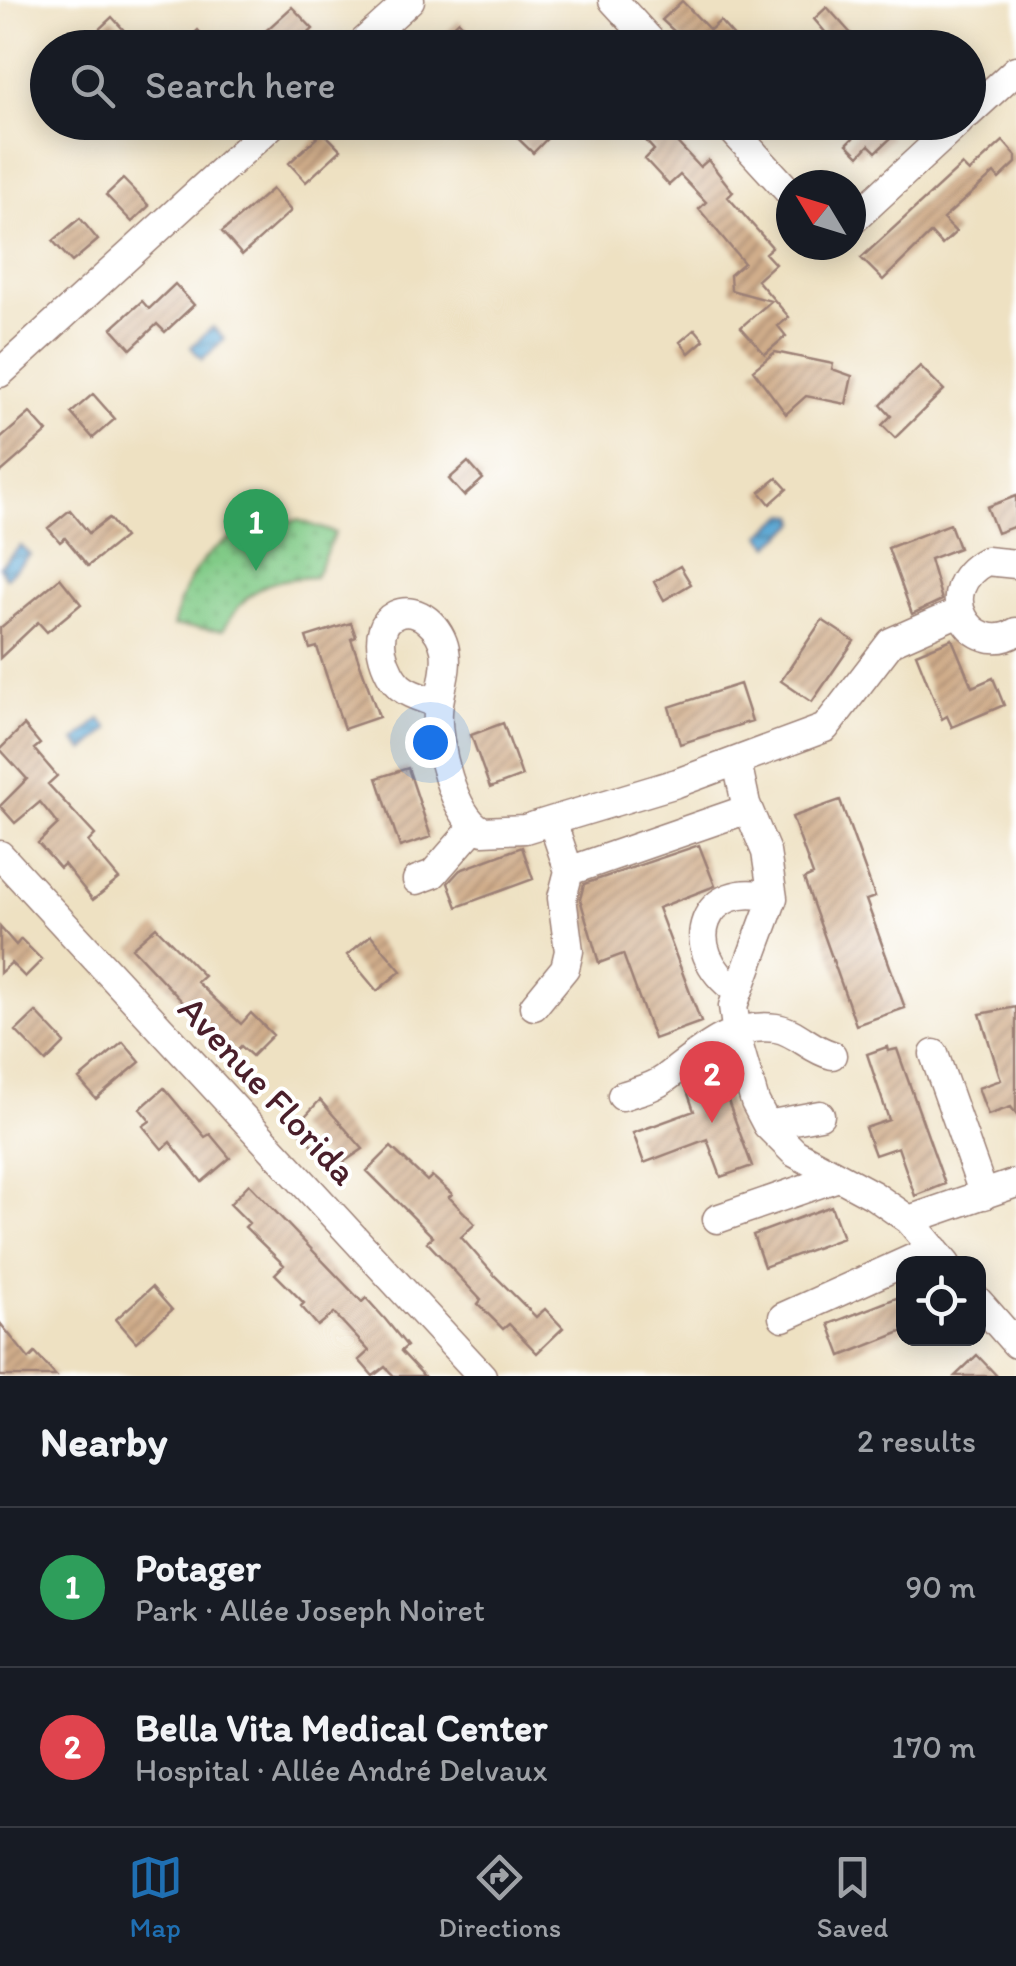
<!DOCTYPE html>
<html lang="en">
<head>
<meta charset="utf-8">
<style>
  body { margin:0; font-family:Itim,sans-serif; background:#242831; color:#f1f3f6 }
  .controls { position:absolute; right:30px; bottom:30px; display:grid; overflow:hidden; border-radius:20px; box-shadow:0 5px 25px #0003 }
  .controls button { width:90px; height:90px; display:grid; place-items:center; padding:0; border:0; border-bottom:2px solid #363941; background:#171b24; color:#f1f3f6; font:50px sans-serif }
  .compass { position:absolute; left:776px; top:170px; width:90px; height:90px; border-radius:50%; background:#171b24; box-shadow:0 5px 25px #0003; rotate:308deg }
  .you { position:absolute; left:430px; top:742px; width:35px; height:35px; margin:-25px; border:8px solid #fff; border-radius:50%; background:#1a73e8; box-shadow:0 0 0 15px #1a73e833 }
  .badge { display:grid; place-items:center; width:65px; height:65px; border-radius:50%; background:#1f6fb2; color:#fff; font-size:32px; font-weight:700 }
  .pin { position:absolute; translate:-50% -82px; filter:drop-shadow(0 2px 5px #0008) }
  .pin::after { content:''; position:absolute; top:52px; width:35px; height:30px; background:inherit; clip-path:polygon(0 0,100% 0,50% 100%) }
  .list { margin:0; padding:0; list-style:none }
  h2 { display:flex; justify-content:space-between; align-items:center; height:130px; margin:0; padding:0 40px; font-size:42px }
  h2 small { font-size:32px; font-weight:400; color:#9ea1a6 }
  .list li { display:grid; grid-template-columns:65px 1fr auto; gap:30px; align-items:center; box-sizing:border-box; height:160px; padding:0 40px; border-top:2px solid #363941 }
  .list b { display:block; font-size:38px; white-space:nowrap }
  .list p { margin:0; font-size:32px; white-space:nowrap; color:#9ea1a6 }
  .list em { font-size:32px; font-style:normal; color:#9ea1a6 }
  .icon { flex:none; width:55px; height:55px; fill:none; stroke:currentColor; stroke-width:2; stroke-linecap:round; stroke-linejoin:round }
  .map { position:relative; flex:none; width:1016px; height:1376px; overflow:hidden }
  .search { position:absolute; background:#171b24; box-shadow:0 5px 25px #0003; left:30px; right:30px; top:30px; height:110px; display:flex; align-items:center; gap:25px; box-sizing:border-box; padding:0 35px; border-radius:55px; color:#9ea1a6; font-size:38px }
  .sheet { height:450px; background:#171b24 }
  nav { display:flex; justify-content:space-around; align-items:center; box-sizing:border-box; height:140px; border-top:2px solid #363941; background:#171b24; font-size:28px; color:#9ea1a6 }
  nav a { display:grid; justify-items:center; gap:5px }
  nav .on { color:#1f6fb2 }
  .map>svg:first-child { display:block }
  .green { fill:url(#green-dots); stroke:#667559; stroke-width:2.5 }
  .water { fill:url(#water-rules); stroke:#526480; stroke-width:2.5 }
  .building { fill:url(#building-hatch) }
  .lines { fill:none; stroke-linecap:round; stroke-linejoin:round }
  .minor-casing { stroke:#9c8076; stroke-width:31 }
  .minor { stroke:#fff; stroke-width:28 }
  .labels { text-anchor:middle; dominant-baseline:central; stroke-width:8; stroke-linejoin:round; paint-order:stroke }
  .street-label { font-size:38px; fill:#4a1f2b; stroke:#fff }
</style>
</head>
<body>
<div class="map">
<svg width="1016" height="1376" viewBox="0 0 1016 1376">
  <defs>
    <pattern id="green-dots" width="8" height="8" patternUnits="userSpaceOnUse" patternTransform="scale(2.5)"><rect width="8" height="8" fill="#81cb87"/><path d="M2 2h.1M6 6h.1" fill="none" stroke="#71ae75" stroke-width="1.8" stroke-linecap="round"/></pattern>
    <pattern id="water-rules" width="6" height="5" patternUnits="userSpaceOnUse" patternTransform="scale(2.5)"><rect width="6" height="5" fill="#5ba8d4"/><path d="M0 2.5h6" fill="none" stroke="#4d88ac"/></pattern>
    <pattern id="building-hatch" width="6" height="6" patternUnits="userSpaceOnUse" patternTransform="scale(2.5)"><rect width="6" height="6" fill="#d0ad8b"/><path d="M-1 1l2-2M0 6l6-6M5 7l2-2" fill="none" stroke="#ab8c72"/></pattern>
  </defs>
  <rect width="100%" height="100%" fill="#fff"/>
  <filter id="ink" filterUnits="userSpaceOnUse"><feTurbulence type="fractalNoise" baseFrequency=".01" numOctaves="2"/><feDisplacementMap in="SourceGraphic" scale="20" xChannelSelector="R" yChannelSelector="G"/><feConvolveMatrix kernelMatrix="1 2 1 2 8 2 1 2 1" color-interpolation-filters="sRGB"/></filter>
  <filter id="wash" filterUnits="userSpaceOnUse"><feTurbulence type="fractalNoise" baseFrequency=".0048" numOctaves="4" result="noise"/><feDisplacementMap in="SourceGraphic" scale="40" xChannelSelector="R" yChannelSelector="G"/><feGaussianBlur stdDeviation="2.25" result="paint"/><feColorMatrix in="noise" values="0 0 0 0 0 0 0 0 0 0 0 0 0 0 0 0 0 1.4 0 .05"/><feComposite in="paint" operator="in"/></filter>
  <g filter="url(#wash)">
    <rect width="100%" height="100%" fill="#eee1c2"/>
    <!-- green -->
    <path class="green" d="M298 520 335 533 315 577C267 579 248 587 223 630L173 626C190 553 226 529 298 520Z"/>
    <!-- water -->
    <path class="water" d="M213 327 224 339 202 360 191 347Z
      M786 514 796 515 797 523 770 546 761 535Z
      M21 546 30 555 6 578 0 566Z
      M100 719 109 729 84 751 75 741Z"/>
    <g id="blocks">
      <!-- building -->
      <path class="building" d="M682 1 710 30 720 21 738 41 730 48H692L662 20Z
        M292 7 313 29 293 48H271L260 36Z
        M827 7 864 48H808L825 32 814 19Z
        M112 17 140 48H79Z
        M459 21 477 40 469 48H430Z
        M198 30 214 48H179Z
        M501 122H563L533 153Z
        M629 122H658L700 167 708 160 733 192 728 197 772 247 765 253 775 264 757 280 789 317 778 326 786 336 765 354 741 327 771 301 731 290 730 275 744 263 699 209 706 202 680 175 669 185 645 159 654 150Z
        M846 122H876L891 138 876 152 869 145 859 156 847 144 857 134Z
        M323 132 341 150 306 182 289 163Z
        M1003 141 1016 156V163L999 179 994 173 943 219 956 232 942 245 931 233 883 280 861 258 962 165 969 172Z
        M826 165 844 185H806L805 184Z
        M123 179 149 206 132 222 106 195Z
        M272 189 291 211 242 255 222 232Z
        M80 218 98 240 72 262 53 241Z
        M175 284 194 305 165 332 157 324 131 349 112 328 142 301 149 309Z
        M695 329 704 340 689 353 680 342Z
        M775 352 833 364 832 369 852 376 846 404 806 396 786 414 753 370Z
        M920 366 944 390 895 438 882 425 891 416 881 405Z
        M93 394 115 419 93 438 71 413Z
        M30 413 47 432 0 473V439Z
        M468 462 483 479 464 496 449 479Z
        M777 478 787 489 770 504 760 492Z
        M1016 496V526L997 533 987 507Z
        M70 510 89 533 109 518 124 537 88 566 65 538 60 542 48 528Z
        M950 524 959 548 930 559 942 600 912 614 888 548Z
        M680 566 691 584 664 600 654 582Z
        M60 578 81 604 47 632 38 622 0 658V628Z
        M822 620 854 641 812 702 781 681Z
        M351 623 356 637 351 639 379 717 344 729 317 647 310 649 306 637Z
        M952 639 972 687 993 678 1004 705 952 727 947 716 942 719 916 654Z
        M740 684 752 721 680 744 669 707Z
        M503 723 522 776 490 788 471 735Z
        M24 725 40 744 34 749 57 776 48 784 95 835 88 842 119 879 93 900 64 864 60 868 38 843 58 824 40 802 15 823 0 806 27 779 0 749Z
        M408 768 431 837 400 847 377 778Z
        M840 800 875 897 866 900 905 1008 856 1025 804 879 813 875 792 817Z
        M699 845 715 886 658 908 701 1022 654 1039 623 954 599 963 580 899 584 884Z
        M522 847 533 879 457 907 448 883 460 870Z
        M0 927 16 945 21 939 42 960 25 977 11 963 0 973Z
        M156 927 204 976 197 982 241 1024 251 1013 273 1035 252 1056 241 1046 236 1051 210 1031 132 948Z
        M371 935 401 971 377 991 347 955Z
        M1016 1007V1114L1011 1107 988 1115 978 1088 1001 1080 980 1014Z
        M36 1012 65 1043 46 1062 16 1031Z
        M123 1042 140 1062 96 1099 79 1079Z
        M887 1047 888 1051 897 1049 945 1184 915 1196 898 1147 875 1155 865 1128 889 1120 867 1054Z
        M714 1063 752 1166 721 1177 707 1139 644 1163 633 1133 694 1111 685 1085Z
        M164 1088 205 1137 210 1134 230 1158 202 1182 170 1142 162 1149 143 1126 150 1121 140 1109Z
        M320 1100 363 1149 335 1168 295 1127Z
        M391 1147 427 1181 432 1176 452 1194 449 1197 475 1224 461 1237 496 1277 536 1317 545 1309 563 1328 537 1353 509 1324 503 1329 478 1304 481 1300 427 1242 433 1237 367 1171Z
        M249 1184 362 1302 366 1298 385 1319 407 1346 401 1351 424 1376H394L385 1367 373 1376 359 1360 369 1351 334 1313 318 1326 301 1306 304 1303 275 1274 284 1265 245 1227 249 1223 230 1204Z
        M831 1206 843 1238 764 1267 753 1235Z
        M152 1287 172 1310 136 1342 116 1319Z
        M904 1295V1331L841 1356 829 1324Z
        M0 1323 29 1359 35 1353 56 1376H0Z
        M977 1355 997 1376H955Z"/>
    </g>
  </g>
  <g filter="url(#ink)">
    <use href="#blocks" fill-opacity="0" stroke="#9c8076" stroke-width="2.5"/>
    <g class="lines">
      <defs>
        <path id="minor" d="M613 0 657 48
          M357 48 410 0
          M968 114 1016 70
          M725 122 791 194
          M851 222 959 122
          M0 373 275 122
          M1016 564 986 561C929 591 973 659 1016 632
          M439 704C427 699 412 696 403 689 384 676 369 628 395 615 419 604 441 629 445 650 449 670 439 692 438 712 436 742 453 818 483 831L525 829 564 817 677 783 825 728 891 642 959 612
          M737 762 746 804 766 852 773 898 733 1006 738 1043 755 1102 767 1125 795 1153 873 1195 909 1220 946 1264
          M0 855 482 1376
          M569 871 748 809
          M417 880 433 874 474 827
          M737 991C676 948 704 877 773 898
          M534 1006 565 968 569 951 562 898 569 871 552 821
          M934 1054 984 1195
          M622 1096C636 1091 653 1088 666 1078 698 1054 730 1022 776 1028 796 1031 811 1050 832 1055
          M767 1125 820 1115
          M717 1219 838 1177
          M909 1220 1016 1183
          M978 1301 1016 1344
          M783 1317 934 1249"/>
      </defs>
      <!-- minor casing -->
      <use href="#minor" class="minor-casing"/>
      <!-- minor -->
      <use href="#minor" class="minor"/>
    </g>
  </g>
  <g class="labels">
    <!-- street labels -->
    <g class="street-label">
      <text transform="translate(268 1090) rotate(47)">Avenue Florida</text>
    </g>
  </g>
</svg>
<div class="controls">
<button><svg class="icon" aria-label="locate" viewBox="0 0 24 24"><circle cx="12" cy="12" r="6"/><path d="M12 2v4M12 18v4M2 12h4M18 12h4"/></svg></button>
</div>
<svg class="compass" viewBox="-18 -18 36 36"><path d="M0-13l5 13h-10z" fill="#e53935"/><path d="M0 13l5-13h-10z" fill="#9ea1a6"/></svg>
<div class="you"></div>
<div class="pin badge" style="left:256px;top:571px;background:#2e9e5b">1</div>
<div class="pin badge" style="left:712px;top:1123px;background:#e0444e">2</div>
<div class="search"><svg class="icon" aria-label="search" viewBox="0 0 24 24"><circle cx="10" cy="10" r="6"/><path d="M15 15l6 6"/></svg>Search here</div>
</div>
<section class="sheet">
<h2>Nearby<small>2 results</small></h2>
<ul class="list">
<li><span class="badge" style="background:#2e9e5b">1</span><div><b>Potager</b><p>Park · Allée Joseph Noiret</p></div><em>90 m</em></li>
<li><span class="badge" style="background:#e0444e">2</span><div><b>Bella Vita Medical Center</b><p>Hospital · Allée André Delvaux</p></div><em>170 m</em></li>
</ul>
</section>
<nav>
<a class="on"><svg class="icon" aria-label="map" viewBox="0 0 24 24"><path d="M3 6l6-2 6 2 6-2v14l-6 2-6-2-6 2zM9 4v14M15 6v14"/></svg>Map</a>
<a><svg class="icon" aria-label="directions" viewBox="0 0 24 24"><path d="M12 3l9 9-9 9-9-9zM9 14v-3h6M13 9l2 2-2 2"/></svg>Directions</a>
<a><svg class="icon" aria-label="saved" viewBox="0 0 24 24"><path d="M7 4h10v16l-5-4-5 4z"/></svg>Saved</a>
</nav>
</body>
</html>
